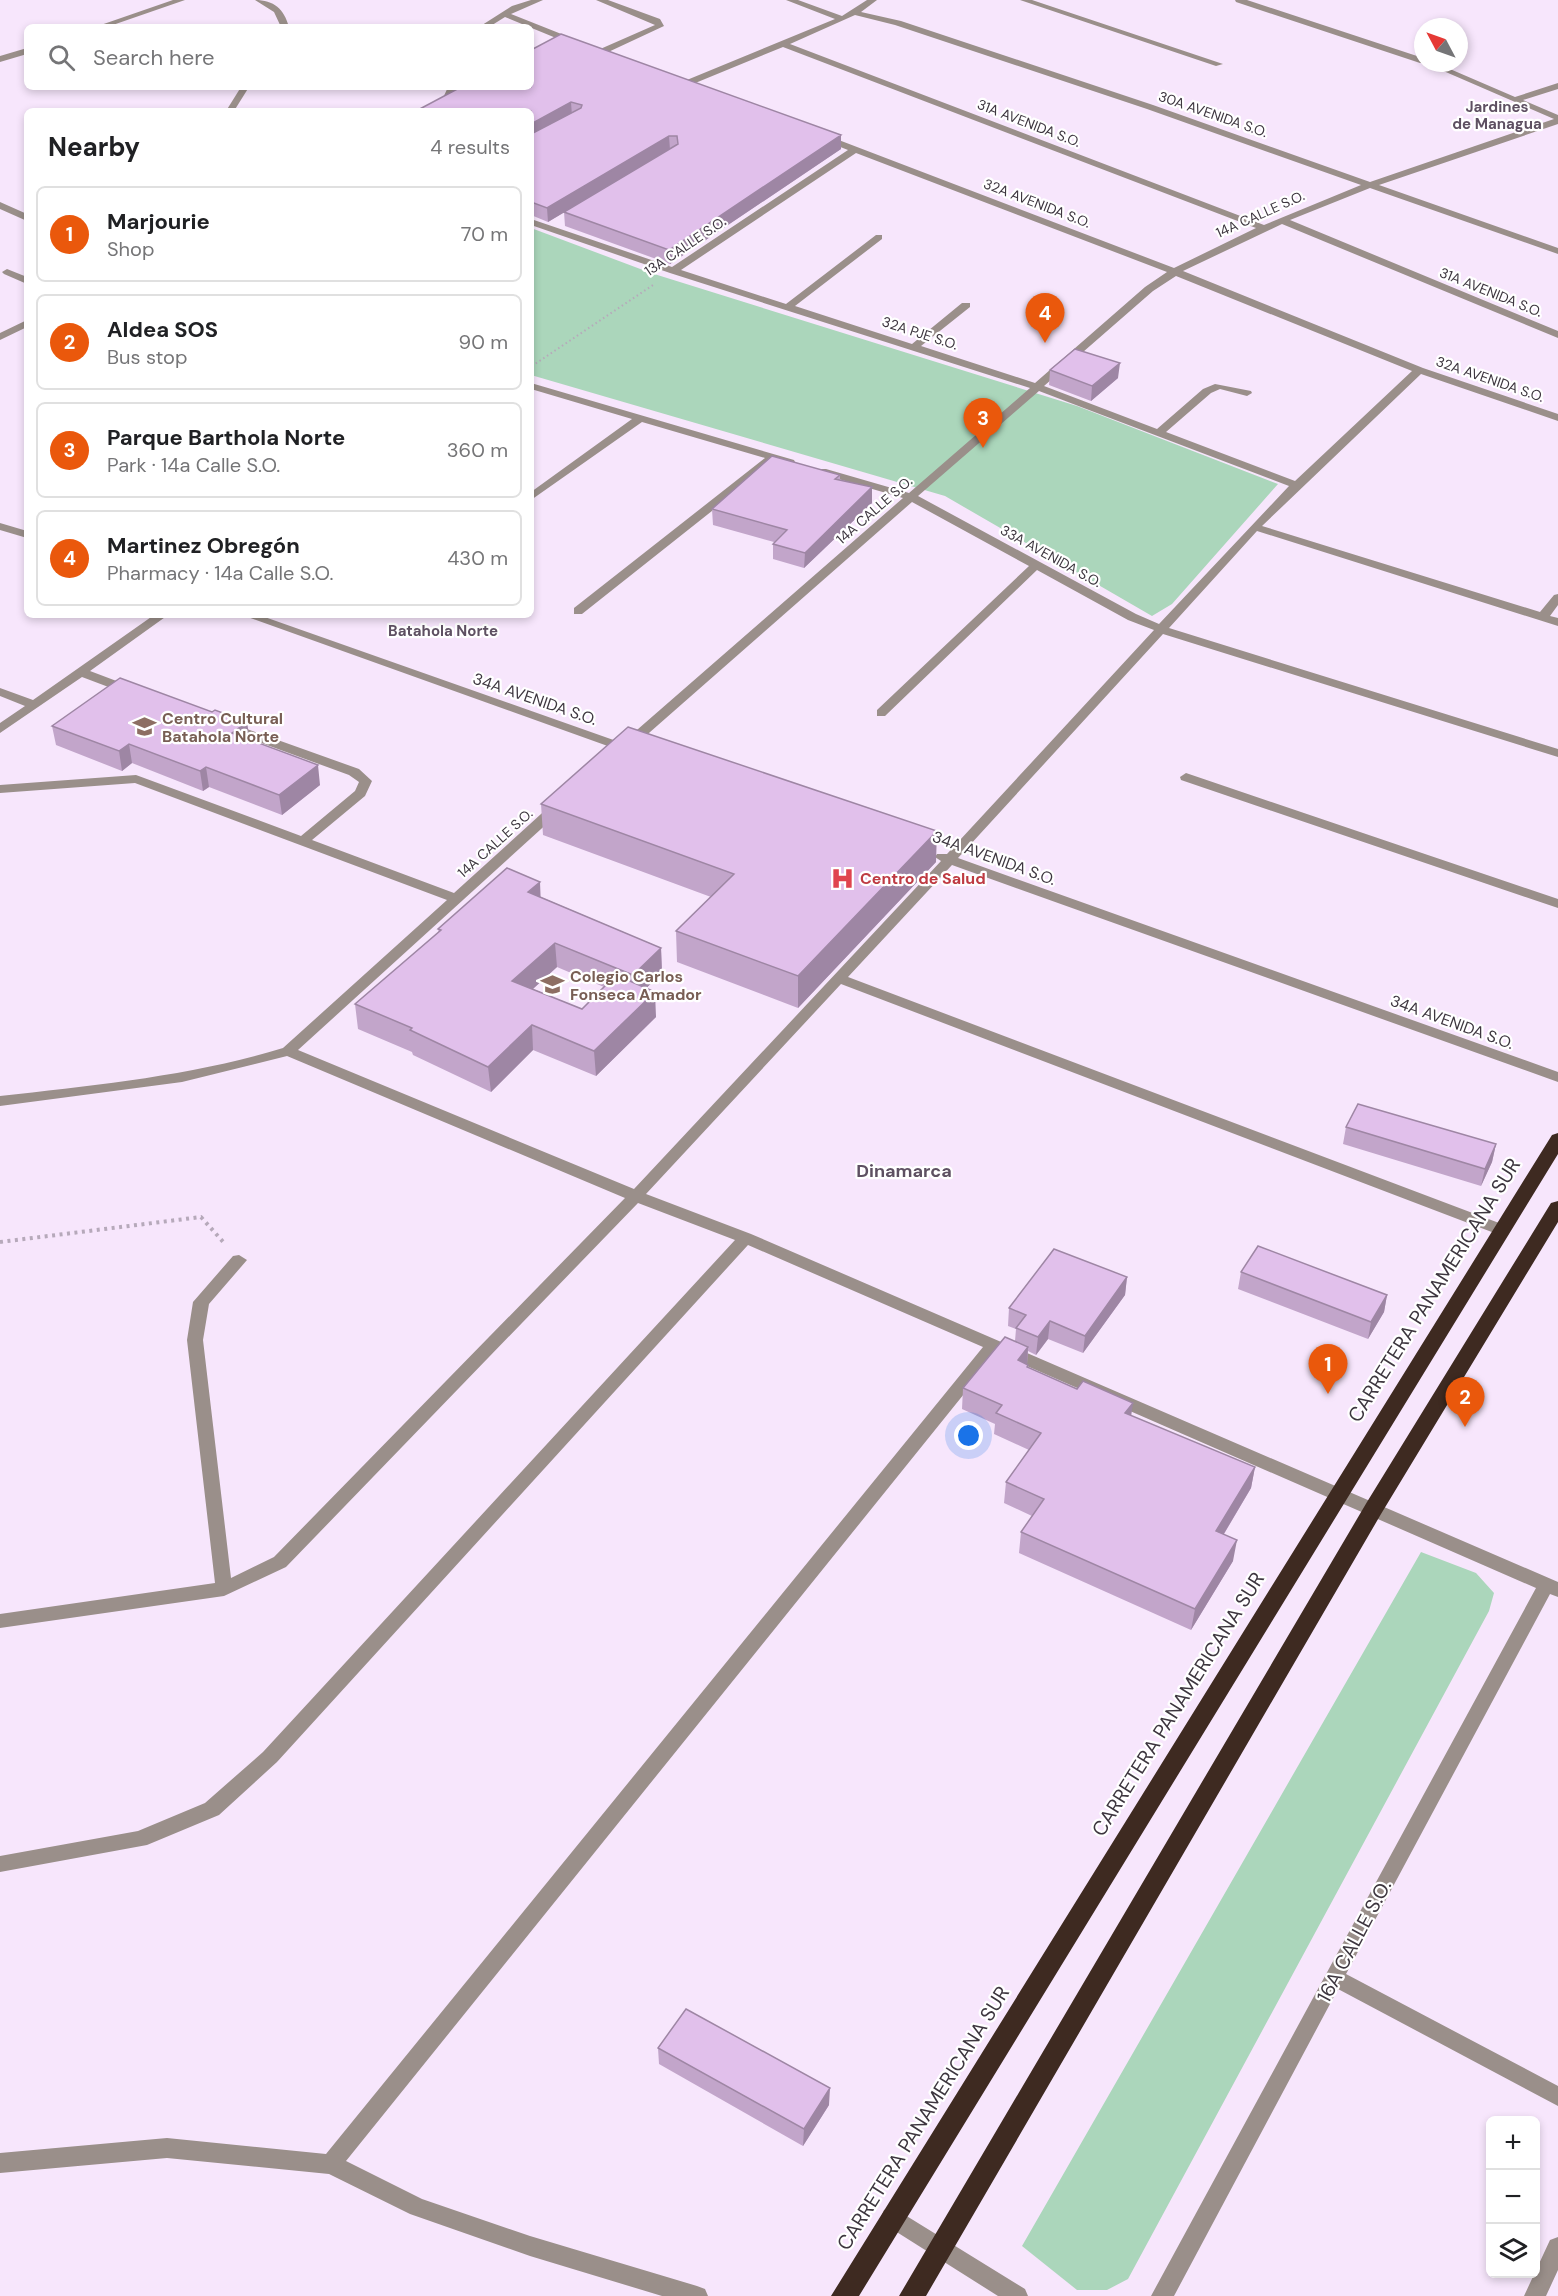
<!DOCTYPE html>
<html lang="en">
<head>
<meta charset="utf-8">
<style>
  body { margin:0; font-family:"DM Sans",sans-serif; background:#f2f2f2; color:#202124 }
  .controls { position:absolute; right:18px; bottom:18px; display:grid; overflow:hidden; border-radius:9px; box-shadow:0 3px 9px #0003 }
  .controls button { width:54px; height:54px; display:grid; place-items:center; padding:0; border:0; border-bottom:2px solid #e0e0e0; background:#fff; color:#202124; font:30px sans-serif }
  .compass { position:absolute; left:1414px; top:18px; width:54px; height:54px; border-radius:50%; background:#fff; box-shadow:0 3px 9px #0003; rotate:311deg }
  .you { position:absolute; left:969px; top:1436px; width:21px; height:21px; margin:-15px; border:4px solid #fff; border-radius:50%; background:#1a73e8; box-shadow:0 0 0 9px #1a73e833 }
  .badge { display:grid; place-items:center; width:39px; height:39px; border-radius:50%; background:#ea580c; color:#fff; font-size:20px; font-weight:700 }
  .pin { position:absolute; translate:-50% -50px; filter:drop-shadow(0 2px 3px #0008) }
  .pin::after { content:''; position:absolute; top:32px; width:21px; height:18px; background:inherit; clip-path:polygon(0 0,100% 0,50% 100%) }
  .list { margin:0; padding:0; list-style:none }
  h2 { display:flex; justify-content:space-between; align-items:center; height:78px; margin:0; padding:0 24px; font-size:26px }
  h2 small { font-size:20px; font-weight:400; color:#757577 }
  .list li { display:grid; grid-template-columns:39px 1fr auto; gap:18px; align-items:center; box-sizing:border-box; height:96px; margin:0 12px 12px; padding:0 12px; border:2px solid #e0e0e0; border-radius:9px }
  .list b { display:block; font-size:22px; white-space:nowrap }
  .list p { margin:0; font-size:20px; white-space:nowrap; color:#757577 }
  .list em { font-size:20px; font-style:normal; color:#757577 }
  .icon { flex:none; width:33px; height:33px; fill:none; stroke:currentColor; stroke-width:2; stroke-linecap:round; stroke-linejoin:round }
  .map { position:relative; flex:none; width:1558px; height:2296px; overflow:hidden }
  .search { position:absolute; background:#fff; box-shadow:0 3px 9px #0003; left:24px; top:24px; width:510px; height:66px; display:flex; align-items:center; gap:15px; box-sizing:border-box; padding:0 21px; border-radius:9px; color:#757577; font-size:22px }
  .panel { position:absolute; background:#fff; box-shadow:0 3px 9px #0003; left:24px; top:108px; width:510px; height:510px; border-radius:9px }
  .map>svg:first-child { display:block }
  .green { fill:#abd6bb }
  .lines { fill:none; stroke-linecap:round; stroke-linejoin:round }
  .path-far1 { stroke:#b6a9ba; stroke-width:2; stroke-dasharray:1.5 3; stroke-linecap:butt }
  .path { stroke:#b6a9ba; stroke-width:4; stroke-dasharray:3 4.5; stroke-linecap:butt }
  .minor { fill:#9a8f8a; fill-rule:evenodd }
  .highway { fill:#3e2a21; fill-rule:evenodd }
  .wall { fill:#c2a5ca; fill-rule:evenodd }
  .shaded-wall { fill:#9e86a4 }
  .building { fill:#e1c0eb; stroke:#9e86a4; stroke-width:1.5 }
  .labels { text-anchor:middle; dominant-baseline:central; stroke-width:4.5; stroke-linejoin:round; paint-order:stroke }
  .far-street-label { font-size:14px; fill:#3d363f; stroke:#fff }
  .far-neighbourhood-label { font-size:15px; font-weight:bold; fill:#5e5062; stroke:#fff }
  .street-label { font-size:16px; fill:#3d363f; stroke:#fff }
  .education-label { font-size:16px; font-weight:bold; fill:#785e54; stroke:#fff; text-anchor:start }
  .health-label { font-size:16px; font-weight:bold; fill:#be3a42; stroke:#fff; text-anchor:start }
  .neighbourhood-label { font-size:18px; font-weight:bold; fill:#5e5062; stroke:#fff }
  .near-street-label { font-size:20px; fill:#3d363f; stroke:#fff }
</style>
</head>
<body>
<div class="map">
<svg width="1558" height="2296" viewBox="0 0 1558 2296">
  <rect width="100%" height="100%" fill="#f7e6fc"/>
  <!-- green -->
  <path class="green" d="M531 228 651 273 1077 406 1278 484 1172 604 1152 616 945 496 531 375Z
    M1421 1552 1476 1573 1494 1593 1489 1611 1128 2279 1107 2290H1077L1022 2246Z"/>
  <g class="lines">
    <!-- path-far1 -->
    <path class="path-far1" d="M532 366 653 285"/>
    <!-- path -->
    <path class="path" d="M0 1242 201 1217 225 1244"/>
    <!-- minor -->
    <path class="minor" d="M173 0H185L107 27H95Z
      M255 0C274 0 284 9 289 27H281L274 12Z
      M531 0H543L511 14 579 41V45H573L505 17 489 27H479L512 6Z
      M596 0H608L660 19 664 26 604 54H598V50L655 25Z
      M786 0H798L842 16 867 0H877L861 12 901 21 1153 105 1370 182 1554 119 1425 63H1420L1236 2 1235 0H1247L1423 58V63H1436L1515 97 1558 83V89L1523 100 1558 115V124L1379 185 1558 248V254L1370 188 1290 220 1558 331V338L1282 224 1183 271 1423 368 1558 414V421L1421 374 1262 526 1540 612 1554 595 1558 594V605L1550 616 1558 618V626L1257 531 1169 628 1558 749V757L1163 634 958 858 1558 1072V1082L952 865 848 977 1507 1226 1510 1230 1507 1234H1497L841 984 646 1194 751 1234 1558 1582V1597L1550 1594 1346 1974 1558 2086V2106L1338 1989 1174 2296H1151L1536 1588 997 1353 346 2161 422 2199 530 2236 697 2286 705 2289 708 2296H662L530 2256 410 2214 329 2174 167 2158 0 2173V2153L167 2138 326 2154 983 1347 748 1245 277 1762 219 1815 147 1845 0 1872V1856L138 1831 205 1803 263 1752 735 1240 638 1203 286 1567 224 1596 0 1628V1614L215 1583 187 1340 193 1302 233 1256 239 1255 247 1260 209 1304 203 1340 231 1578 274 1557 625 1198 287 1056 182 1082 0 1106V1096C96 1085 191 1076 283 1048L447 900 135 783 0 793V785L136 775 301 836 355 791 359 782 349 775 226 730V724L230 723 359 769 372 781 365 796 312 840 454 893 552 804H562L564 807 562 810 298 1050 634 1189 941 861 935 857 937 854H947L1154 630 1128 620 1037 570 885 716H877V710L1029 566 912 502 633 747 636 750 630 754 242 615H259L622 743 903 498 818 473V469H826L909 493 1030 388 670 273 531 225V219L672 267 848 150 820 139 818 137 823 134 1174 268 1256 228 783 47 688 86H682V82L835 19ZM855 15 895 25 1147 109 1361 185 1264 225 790 44ZM856 153 1167 272 1145 287 1035 383 921 346 970 307V303H962L912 344 795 306 882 239V235H876L786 304 681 270ZM1176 276 1412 371 1295 481 1166 432 1211 393 1220 389 1247 396 1252 393 1251 391 1215 384 1203 389 1157 429 1044 386 1153 291ZM1039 391 1289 486 1159 624 1136 614 918 496Z
      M1020 0H1032L1223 64 1216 66Z
      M27 48V54L0 62V56Z
      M241 87H249L234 111H226Z
      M448 87H456L451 98 447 101 443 98Z
      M0 202 27 214V221L0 209Z
      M7 269 27 277V284L4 274 2 272Z
      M27 320V327L0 340V333Z
      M531 383 794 460 795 462 790 465 775 461 582 614H574V608L765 458 642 422 531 500V492L632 419 531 389Z
      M0 523 27 531V538L0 530Z
      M154 615H168L90 671 135 688V694H127L82 677 0 733V723L25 706 0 696V688L33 700Z
      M1186 773 1558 899V908L1181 780 1180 777Z
      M892 2207 1025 2289 1028 2296H998L884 2224 881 2217 884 2210Z
      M1558 2237V2270L1546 2296H1524L1550 2240Z"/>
    <!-- highway -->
    <path class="highway" d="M1558 1133V1154L859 2296H831L1552 1135Z
      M1558 1201V1222L1381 1514 926 2296H899L1367 1502 1551 1203Z"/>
  </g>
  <!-- wall -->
  <path class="wall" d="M461 87 841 135V149L670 264 565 226 564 212 548 222 531 215V111Z
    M1050 370 1118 378 1091 401 1049 385Z
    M840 475V480L872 503 804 568 773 559V544L774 542 713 525 712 509Z
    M52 726 250 740 320 785 282 815 209 787 203 791 132 763 122 771 56 745Z
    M541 804 936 862 798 1008 677 962 676 931 711 897 543 835Z
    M541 897 661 948 662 973 646 988 656 1017 596 1076 533 1050 491 1092 413 1055 412 1052 358 1029 355 1004 439 933 438 929ZM557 967 604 987 582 1009 533 989Z
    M1346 1127 1496 1144 1492 1162 1481 1186 1343 1144Z
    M1241 1272 1387 1295 1384 1312 1368 1339 1238 1289Z
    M1127 1277 1125 1295 1083 1353 1048 1339 1036 1355 1028 1351 1027 1364 1028 1365V1367L1131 1416 1255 1467 1251 1488 1224 1534 1233 1561 1191 1630 1019 1553 1021 1532 1032 1516 1004 1503 1006 1482 1029 1450 994 1434 995 1424 962 1409 963 1388 1015 1341 1016 1329 1008 1326 1009 1308Z
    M658 2048 829 2105 803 2146 659 2064Z"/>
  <!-- shaded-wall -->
  <path class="shaded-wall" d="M571 102 572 116 531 138V124Z
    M841 135V149L670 264 669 250Z
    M669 136 670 150 548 222 547 208Z
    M1120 363 1118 378 1091 401 1092 386Z
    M872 487V503L804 568 805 553Z
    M247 722 250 741 232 733Z
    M129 744 132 763 122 771 119 751Z
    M318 765 320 785 282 815 279 795Z
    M206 767 209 787 203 791 200 771Z
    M937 831 936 862 798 1008V976Z
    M540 882 541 907 528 892Z
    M555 943 557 967 514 1006 512 981Z
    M661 948 662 973 634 1000 633 975Z
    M655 992 656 1017 596 1076 594 1051Z
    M532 1025 533 1050 491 1092 488 1067Z
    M1496 1144 1492 1162 1481 1186 1485 1169Z
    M1127 1277 1125 1295 1083 1353 1085 1336Z
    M1387 1295 1384 1312 1368 1339 1371 1322Z
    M1050 1321 1048 1339 1036 1355 1038 1337Z
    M1028 1347 1027 1367 1028 1365 1026 1386 1018 1360Z
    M1133 1403 1130 1424 1125 1413Z
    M1255 1467 1251 1488 1213 1552 1216 1531Z
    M1237 1540 1233 1561 1191 1630 1195 1609Z
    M830 2088 829 2105 803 2146 804 2129Z"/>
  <!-- building -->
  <path class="building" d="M561 34 841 135 669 250 564 212 678 144 677 136H669L547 208 531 202V134L581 108 582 105 571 102 531 124V111H416L461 87H531V50Z
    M1075 349 1120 363 1092 386 1050 370Z
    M772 456 840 475 835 479 872 487 805 553 773 544 787 530 712 509Z
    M120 678 212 712 215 710 247 722 232 733 318 765 279 795 206 767 200 771 129 744 119 751 52 726Z
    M628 727 937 831 798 976 676 931 734 874 541 804Z
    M507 868 540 882 528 892 661 948 633 975 555 943 512 981 582 1009 616 975 655 992 594 1051 532 1025 488 1067 410 1030 412 1028 355 1004 441 930 438 929Z
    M1358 1104 1496 1144 1485 1169 1346 1127Z
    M1258 1246 1387 1295 1371 1322 1241 1272Z
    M1054 1249 1127 1277 1085 1336 1050 1321 1038 1337 1016 1328 1026 1315 1009 1308Z
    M1005 1337 1028 1347 1018 1360 1028 1365 1027 1367 1077 1389 1083 1381 1133 1403 1125 1413 1255 1467 1216 1531 1237 1540 1195 1609 1021 1532 1044 1499 1006 1482 1041 1433 996 1413 1002 1405 963 1388Z
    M686 2009 830 2088 804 2129 658 2048Z"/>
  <!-- icons -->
  <defs>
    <symbol id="school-bare" viewBox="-9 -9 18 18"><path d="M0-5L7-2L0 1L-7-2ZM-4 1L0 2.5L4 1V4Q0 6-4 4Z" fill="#8d6e63" stroke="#fff" stroke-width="2.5" paint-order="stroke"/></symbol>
    <symbol id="hospital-bare" viewBox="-9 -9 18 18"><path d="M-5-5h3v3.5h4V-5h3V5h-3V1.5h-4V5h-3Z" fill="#e0444e" stroke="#fff" stroke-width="2.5" paint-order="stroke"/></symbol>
  </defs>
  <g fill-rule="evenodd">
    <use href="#school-bare" x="128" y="710" width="33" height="33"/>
    <use href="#hospital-bare" x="826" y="862" width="33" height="33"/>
    <use href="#school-bare" x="536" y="968" width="33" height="33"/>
  </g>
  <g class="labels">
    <!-- far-street labels -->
    <g class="far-street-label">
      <text transform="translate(1213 114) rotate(19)">30A AVENIDA S.O.</text>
      <text transform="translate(1029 123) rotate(21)">31A AVENIDA S.O.</text>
      <text transform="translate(1037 203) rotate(21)">32A AVENIDA S.O.</text>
      <text transform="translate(1260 214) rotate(-24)">14A CALLE S.O.</text>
      <text transform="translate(685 246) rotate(-34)">13A CALLE S.O.</text>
      <text transform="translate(1491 292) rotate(22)">31A AVENIDA S.O.</text>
      <text transform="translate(920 333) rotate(18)">32A PJE S.O.</text>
      <text transform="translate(1490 379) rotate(19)">32A AVENIDA S.O.</text>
      <text transform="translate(874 510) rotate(-41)">14A CALLE S.O.</text>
      <text transform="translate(1051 556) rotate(29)">33A AVENIDA S.O.</text>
      <text transform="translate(495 843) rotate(-42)">14A CALLE S.O.</text>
    </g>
    <!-- far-neighbourhood labels -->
    <g class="far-neighbourhood-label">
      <text x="1497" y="107">Jardines<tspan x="1497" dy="17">de Managua</tspan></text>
      <text x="443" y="631">Batahola Norte</text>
    </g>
    <!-- street labels -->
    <g class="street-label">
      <text transform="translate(535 699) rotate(19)">34A AVENIDA S.O.</text>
      <text transform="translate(994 858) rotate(20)">34A AVENIDA S.O.</text>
      <text transform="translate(1452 1022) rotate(20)">34A AVENIDA S.O.</text>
    </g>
    <!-- education labels -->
    <g class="education-label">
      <text x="162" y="718">Centro Cultural<tspan x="162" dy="18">Batahola Norte</tspan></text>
      <text x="570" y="976">Colegio Carlos<tspan x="570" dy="18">Fonseca Amador</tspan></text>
    </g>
    <!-- health labels -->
    <g class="health-label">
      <text x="860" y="878">Centro de Salud</text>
    </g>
    <!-- neighbourhood labels -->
    <g class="neighbourhood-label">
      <text x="904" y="1171">Dinamarca</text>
    </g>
    <!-- near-street labels -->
    <g class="near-street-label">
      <text transform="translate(1434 1290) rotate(-58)">CARRETERA PANAMERICANA SUR</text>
      <text transform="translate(1178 1704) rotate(-58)">CARRETERA PANAMERICANA SUR</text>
      <text transform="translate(1354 1941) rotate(-62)">16A CALLE S.O.</text>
      <text transform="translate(923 2118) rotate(-58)">CARRETERA PANAMERICANA SUR</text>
    </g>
  </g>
</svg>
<div class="controls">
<button>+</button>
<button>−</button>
<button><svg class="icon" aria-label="layers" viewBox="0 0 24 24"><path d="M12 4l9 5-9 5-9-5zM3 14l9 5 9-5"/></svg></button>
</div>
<svg class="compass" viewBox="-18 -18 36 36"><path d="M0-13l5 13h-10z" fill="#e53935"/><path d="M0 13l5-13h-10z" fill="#757577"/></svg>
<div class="you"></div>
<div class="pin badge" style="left:1328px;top:1394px">1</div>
<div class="pin badge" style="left:1465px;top:1427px">2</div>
<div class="pin badge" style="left:983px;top:448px">3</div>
<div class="pin badge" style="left:1045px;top:343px">4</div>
<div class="search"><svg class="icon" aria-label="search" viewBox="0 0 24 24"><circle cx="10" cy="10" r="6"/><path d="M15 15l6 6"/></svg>Search here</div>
<section class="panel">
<h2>Nearby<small>4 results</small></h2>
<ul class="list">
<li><span class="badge">1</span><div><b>Marjourie</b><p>Shop</p></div><em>70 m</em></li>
<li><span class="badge">2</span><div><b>Aldea SOS</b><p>Bus stop</p></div><em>90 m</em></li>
<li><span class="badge">3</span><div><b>Parque Barthola Norte</b><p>Park · 14a Calle S.O.</p></div><em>360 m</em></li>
<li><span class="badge">4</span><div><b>Martinez Obregón</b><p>Pharmacy · 14a Calle S.O.</p></div><em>430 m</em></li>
</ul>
</section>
</div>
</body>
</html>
